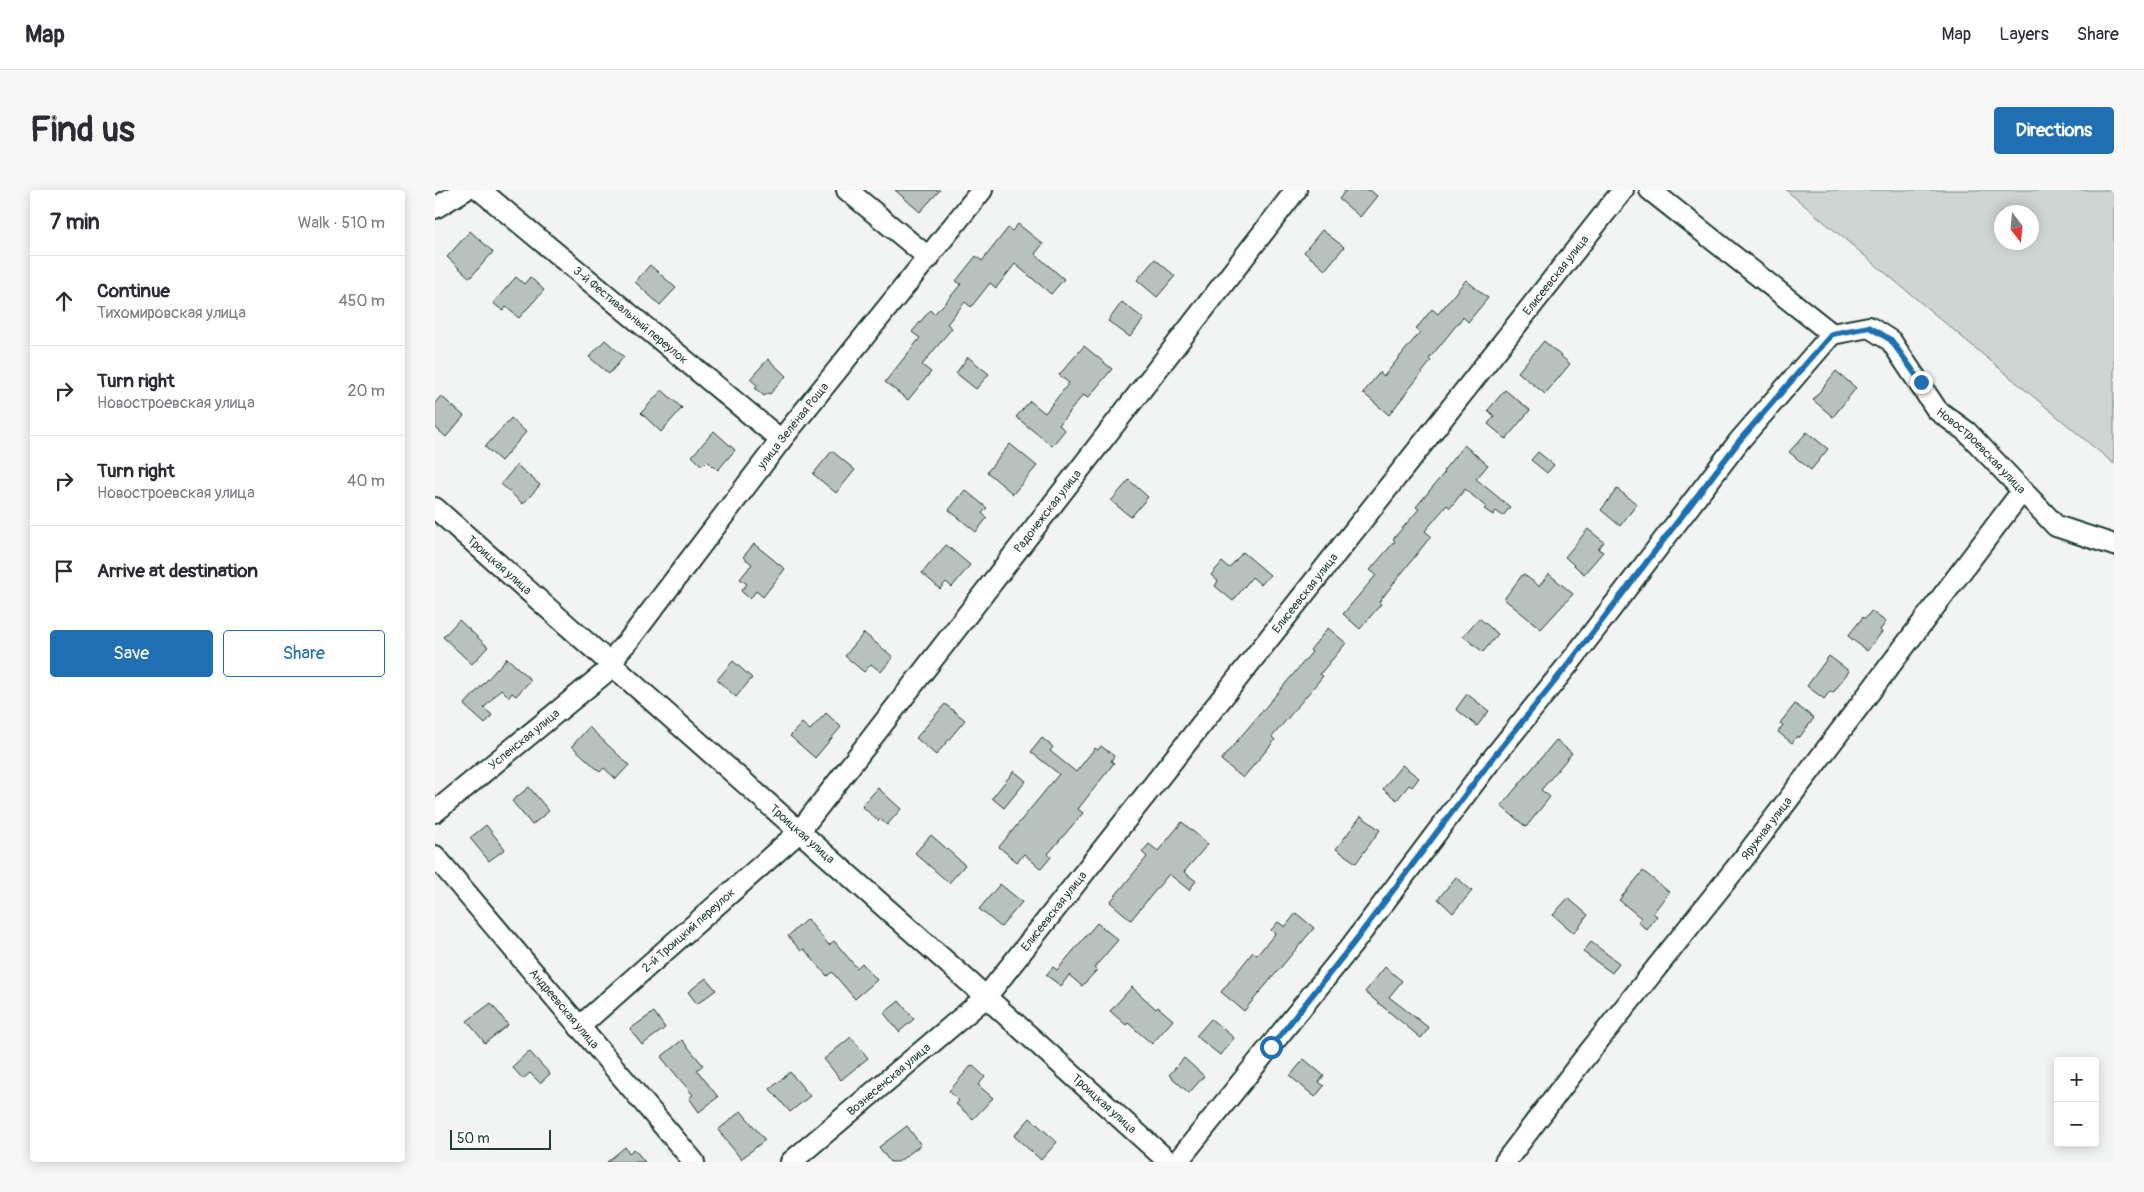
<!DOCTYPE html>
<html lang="en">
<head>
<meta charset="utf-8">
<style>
  body { margin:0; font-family:Pangolin,sans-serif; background:#f7f7f7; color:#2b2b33 }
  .controls { position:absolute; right:15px; bottom:15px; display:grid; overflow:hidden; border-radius:5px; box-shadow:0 2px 12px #0003 }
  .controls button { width:45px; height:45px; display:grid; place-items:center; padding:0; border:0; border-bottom:1px solid #e1e1e2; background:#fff; color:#2b2b33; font:25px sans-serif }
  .compass { position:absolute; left:1559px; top:15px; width:45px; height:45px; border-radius:50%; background:#fff; box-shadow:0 2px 12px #0003; rotate:164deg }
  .scale { position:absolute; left:15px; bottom:12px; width:101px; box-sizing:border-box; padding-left:5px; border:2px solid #1f3d34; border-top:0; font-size:14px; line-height:18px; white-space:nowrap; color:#1f3d34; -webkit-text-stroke:4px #fff; paint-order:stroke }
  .stop { position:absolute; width:15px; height:15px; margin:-11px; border:4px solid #1f6fb2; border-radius:50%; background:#fff }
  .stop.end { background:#1f6fb2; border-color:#fff; box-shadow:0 1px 5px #0008 }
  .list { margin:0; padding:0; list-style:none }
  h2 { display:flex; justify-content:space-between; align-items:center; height:65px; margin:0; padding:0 20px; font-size:21px }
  h2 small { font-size:16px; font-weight:400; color:#7c7c81 }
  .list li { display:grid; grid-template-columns:32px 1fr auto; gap:15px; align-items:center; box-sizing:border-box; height:90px; padding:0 20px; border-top:1px solid #e1e1e2 }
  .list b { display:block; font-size:19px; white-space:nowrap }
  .list p { margin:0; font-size:16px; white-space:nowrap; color:#7c7c81 }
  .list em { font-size:16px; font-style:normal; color:#7c7c81 }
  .actions { display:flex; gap:10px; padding:15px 20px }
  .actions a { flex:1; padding:11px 0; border:1px solid #1f6fb2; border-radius:5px; text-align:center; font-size:18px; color:#1f6fb2 }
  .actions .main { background:#1f6fb2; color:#fff }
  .icon { flex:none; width:28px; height:28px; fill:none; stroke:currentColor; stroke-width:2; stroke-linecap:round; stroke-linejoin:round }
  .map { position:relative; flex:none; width:1679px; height:972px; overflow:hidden; border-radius:5px }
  header { display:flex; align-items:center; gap:30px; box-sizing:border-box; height:70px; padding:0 25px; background:#fff; border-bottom:1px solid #e1e1e2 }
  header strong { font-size:24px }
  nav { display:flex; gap:28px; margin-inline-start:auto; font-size:18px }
  .intro { display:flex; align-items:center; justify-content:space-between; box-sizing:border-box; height:120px; padding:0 30px }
  h1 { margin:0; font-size:35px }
  .button { padding:12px 22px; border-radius:5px; background:#1f6fb2; color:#fff; font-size:18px; font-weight:700 }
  main { display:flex; gap:30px; padding:0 30px }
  aside { flex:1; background:#fff; border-radius:5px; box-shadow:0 2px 12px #0003 }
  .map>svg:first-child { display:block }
  .green { fill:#ced5d3; stroke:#768984; fill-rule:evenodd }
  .building { fill:#b7c1bd; stroke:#1f3d34 }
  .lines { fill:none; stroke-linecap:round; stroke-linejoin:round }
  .minor-casing { stroke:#1f3d34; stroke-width:24 }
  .minor { stroke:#fff; stroke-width:20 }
  .route { stroke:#1f6fb2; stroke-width:6 }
  .labels { text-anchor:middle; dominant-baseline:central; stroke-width:5; stroke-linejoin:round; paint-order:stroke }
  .street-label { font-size:12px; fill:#1f3d34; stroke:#fff }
</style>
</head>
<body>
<header>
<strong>Map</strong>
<nav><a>Map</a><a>Layers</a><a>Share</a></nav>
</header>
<div class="intro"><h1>Find us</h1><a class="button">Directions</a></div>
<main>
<aside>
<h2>7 min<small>Walk · 510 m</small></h2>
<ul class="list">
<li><svg class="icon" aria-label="ahead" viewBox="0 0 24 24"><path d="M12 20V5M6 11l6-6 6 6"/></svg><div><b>Continue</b><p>Тихомировская улица</p></div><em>450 m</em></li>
<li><svg class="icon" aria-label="right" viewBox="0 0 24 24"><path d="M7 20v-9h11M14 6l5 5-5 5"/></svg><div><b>Turn right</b><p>Новостроевская улица</p></div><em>20 m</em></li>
<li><svg class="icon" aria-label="right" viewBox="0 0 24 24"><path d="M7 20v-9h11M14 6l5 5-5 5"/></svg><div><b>Turn right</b><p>Новостроевская улица</p></div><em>40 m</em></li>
<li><svg class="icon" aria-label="arrive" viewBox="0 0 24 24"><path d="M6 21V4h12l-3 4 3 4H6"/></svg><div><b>Arrive at destination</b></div></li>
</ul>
<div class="actions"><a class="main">Save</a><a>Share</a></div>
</aside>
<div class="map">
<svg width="1679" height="972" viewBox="0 0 1679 972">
  <rect width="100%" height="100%" fill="#f2f3f3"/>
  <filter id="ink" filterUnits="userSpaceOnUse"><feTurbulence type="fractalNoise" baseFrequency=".02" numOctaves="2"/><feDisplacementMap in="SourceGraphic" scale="10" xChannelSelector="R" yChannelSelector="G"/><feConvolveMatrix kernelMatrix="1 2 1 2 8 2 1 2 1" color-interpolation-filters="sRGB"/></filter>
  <g filter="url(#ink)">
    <!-- green -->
    <path class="green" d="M1351 0H1679V274ZM1566 22H1596V52H1566Z"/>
    <!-- building -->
    <path class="building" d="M460 0H505L485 22Z
      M911 0H935L942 6 925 27 904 9Z
      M583 34 608 54 600 64 629 89 616 104 580 74 561 98 555 93 536 117 530 112 512 134 517 138 487 175 496 182 473 210 450 192 485 148 477 142 495 120 499 124 511 112 526 94 521 91 541 66 547 71 573 38 577 41Z
      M887 40 909 57 890 80 869 62Z
      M35 41 58 62 35 88 12 67Z
      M720 69 740 86 722 107 702 90Z
      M215 75 241 98 225 115 200 92Z
      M81 87 89 94 95 87 109 100 84 128 71 117 68 121 58 113Z
      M1031 90 1053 108 1033 132 1028 127 994 169 996 171 954 225 928 203 945 182 949 186 985 142 981 139 997 119 1003 124Z
      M687 112 709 129 695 147 673 131Z
      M170 150 189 167 174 184 154 167Z
      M1109 151 1135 174 1110 204 1083 182Z
      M649 156 677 179 653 208 648 205 624 235 630 240 617 256 581 227 595 211 610 223 634 193 624 185Z
      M533 167 554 184 541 199 521 183Z
      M333 169 351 186 335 204 333 203 329 206 320 198 323 196 315 189Z
      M1401 181 1421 198 1398 227 1378 210Z
      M227 200 247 218 226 242 206 223Z
      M1070 200 1095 220 1071 249 1053 234 1059 226 1053 220Z
      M6 206 29 226 11 247 0 237V213Z
      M76 228 91 242 66 271 50 257Z
      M279 241 300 260 283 280 272 271 267 276 257 266Z
      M1372 242 1393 259 1376 280 1354 262Z
      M575 254 602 276 578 304 552 282Z
      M1029 255 1053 275 1041 289 1075 317 1068 326 1061 321 1058 325 1049 319 1051 317 1030 299 1015 318 1012 315 990 341 996 346 944 412 946 414 925 439 908 424 941 385 935 380 960 351 958 349 984 319 981 317 1010 282 1008 281Z
      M397 261 420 280 401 303 378 284Z
      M1103 262 1119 275 1112 283 1096 270Z
      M82 275 105 295 88 314 66 294Z
      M694 290 713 307 696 327 676 311Z
      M1182 299 1202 314 1185 336 1166 320Z
      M530 300 552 318 547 323 552 328 541 342 514 320Z
      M1153 339 1169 352 1163 359 1168 362 1149 384 1130 367Z
      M319 354 350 379 328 407 321 401 315 409 306 401 312 394 305 389 317 374 308 367Z
      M511 355 535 375 517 397 511 392 505 399 487 383Z
      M808 362 835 385 826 395 817 387 798 411 780 396 783 391 776 385 787 372 794 378Z
      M1088 384 1104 396 1114 384 1138 404 1106 439 1069 409Z
      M1436 421 1451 432 1445 440 1447 442 1432 461 1413 446 1428 427 1430 429Z
      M1044 428 1063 444 1048 462 1028 446Z
      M24 430 53 457 37 474 8 447Z
      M893 438 911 453 885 484 888 486 837 547 840 550 808 588 786 570 877 462 875 460Z
      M429 443 458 467 446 482 436 474 429 482 410 466Z
      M1394 466 1414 481 1398 503 1395 501 1389 509 1372 496Z
      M72 468 96 490 81 506 77 503 74 507 66 499 49 518 57 525 50 534 29 515Z
      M298 471 317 488 301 507 282 490Z
      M1032 504 1054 521 1042 536 1021 519Z
      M510 514 530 530 501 565 481 548Z
      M1360 514 1379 528 1364 548 1362 546 1357 553 1343 542 1348 535 1345 533Z
      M391 523 406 537 380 568 355 546 367 533 375 540Z
      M154 537 194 575 181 589 169 578 165 582 137 556Z
      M607 548 618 557 615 561 641 582 660 558 663 560 666 556 679 566 676 571 679 573 643 619 648 623 613 664 616 667 606 679 589 664 582 672 564 657 624 584 596 562Z
      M1121 550 1137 563 1106 600 1115 607 1091 637 1066 616Z
      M967 575 984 588 977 597 974 595 962 610 948 599Z
      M579 581 591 591 569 618 557 608Z
      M94 597 114 621 97 635 77 611Z
      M443 598 466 619 452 635 445 629 443 631 427 616Z
      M926 626 945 640 921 673 901 659Z
      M747 632 773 654 749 682 761 691 754 700 734 684 696 730 675 712 712 667 707 662 714 654 723 661Z
      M51 635 70 659 54 671 35 648Z
      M496 645 530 675 514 693 480 663Z
      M1208 681 1234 702 1218 723 1222 726 1212 740 1203 732 1206 728 1184 710Z
      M1021 687 1037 701 1018 723 1003 709Z
      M565 694 587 712 566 737 544 719Z
      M1133 708 1153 725 1139 743 1118 725Z
      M861 723 879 738 809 821 786 802 818 762 822 765 840 744 836 740 843 732 850 737Z
      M372 729 394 755 399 751 422 778 427 773 442 790 420 809 397 782 392 786 369 759 366 761 353 746Z
      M662 733 683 750 659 778 662 780 647 796 634 785 626 796 611 785 618 777 622 780Z
      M1156 752 1184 773 1177 783 1148 762Z
      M950 777 967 791 954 807 994 838 986 848 930 802Z
      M271 788 281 800 262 814 253 802Z
      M697 797 721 819 723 817 738 830 717 854 693 833 691 835 675 821Z
      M464 811 479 829 464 842 449 823Z
      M56 813 73 835 50 853 32 831Z
      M219 822 230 838 207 855 195 839Z
      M776 829 799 848 785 865 761 846Z
      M416 847 433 868 406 890 389 869Z
      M247 850 268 875 262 880 283 907 264 922 254 908 258 905 226 867Z
      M94 861 115 884 105 893 95 883 88 889 77 877Z
      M749 868 769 886 754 903 734 885Z
      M869 869 889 886 884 892 889 896 880 907 855 886Z
      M537 875 550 887 543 895 558 908 538 929 521 914 524 911 514 901Z
      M355 882 375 906 355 922 335 899Z
      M306 921 330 950 306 969 283 940Z
      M595 928 622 952 606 970 579 946Z
      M472 936 486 955 463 972H455L444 957Z
      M190 957 194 963 199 959 210 972H172Z"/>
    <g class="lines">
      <defs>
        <g id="minor">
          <path id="s1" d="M45 0 346 250"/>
          <path d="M412 0 494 68"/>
          <path id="s2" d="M1215 0 1397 144 1434 137 1456 151 1502 220 1532 242 1621 336 1679 355"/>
          <path d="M0 18 30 0"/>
          <path id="s3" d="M0 318 551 807 734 972"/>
          <path id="s4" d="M0 622 177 477 183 462 194 450 346 250 547 0"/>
          <path id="s5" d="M0 666 259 972"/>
          <path id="s6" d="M144 837 364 642 861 0"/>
          <path id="s7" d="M356 972 551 807 1188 0"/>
          <path d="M742 972 917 755 1054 573 1136 471 1305 250 1397 144"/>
          <path id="s8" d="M1070 972 1143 876 1309 668 1588 300"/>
        </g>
      </defs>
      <!-- minor casing -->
      <use href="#minor" class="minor-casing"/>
      <!-- minor -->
      <use href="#minor" class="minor"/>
    </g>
  </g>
  <g class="lines" filter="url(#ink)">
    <!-- route -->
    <path class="route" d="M836 857 917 755 1054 573 1136 471 1305 250 1397 144 1434 137 1456 150 1486 192"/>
  </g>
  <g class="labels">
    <!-- street labels -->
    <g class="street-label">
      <text stroke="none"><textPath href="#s7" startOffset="1175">Елисеевская улица</textPath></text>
      <text stroke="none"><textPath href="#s1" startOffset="196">3-й Фестивальный переулок</textPath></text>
      <text stroke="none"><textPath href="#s4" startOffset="531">улица Зелёная Роща</textPath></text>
      <text stroke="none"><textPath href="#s2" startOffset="439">Новостроевская улица</textPath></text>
      <text stroke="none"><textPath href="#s6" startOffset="700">Радонежская улица</textPath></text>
      <text stroke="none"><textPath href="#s3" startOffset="86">Троицкая улица</textPath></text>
      <text stroke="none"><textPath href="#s7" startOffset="770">Елисеевская улица</textPath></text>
      <text stroke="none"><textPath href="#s4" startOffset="115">Успенская улица</textPath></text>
      <text stroke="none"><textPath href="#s8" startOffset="424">Яружная улица</textPath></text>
      <text stroke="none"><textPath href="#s3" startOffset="491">Троицкая улица</textPath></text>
      <text stroke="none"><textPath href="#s7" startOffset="365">Елисеевская улица</textPath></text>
      <text stroke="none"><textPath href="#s6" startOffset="146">2-й Троицкий переулок</textPath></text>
      <text stroke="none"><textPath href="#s5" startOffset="200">Андреевская улица</textPath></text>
      <text stroke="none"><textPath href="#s7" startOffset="128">Вознесенская улица</textPath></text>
      <text stroke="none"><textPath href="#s3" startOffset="896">Троицкая улица</textPath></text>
    </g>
  </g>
</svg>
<div class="controls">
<button>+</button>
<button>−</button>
</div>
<svg class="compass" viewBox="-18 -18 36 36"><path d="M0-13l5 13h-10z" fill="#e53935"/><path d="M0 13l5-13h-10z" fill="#7c7c81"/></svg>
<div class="scale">50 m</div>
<div class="stop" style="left:836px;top:857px"></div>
<div class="stop end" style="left:1486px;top:192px"></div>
</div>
</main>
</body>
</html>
